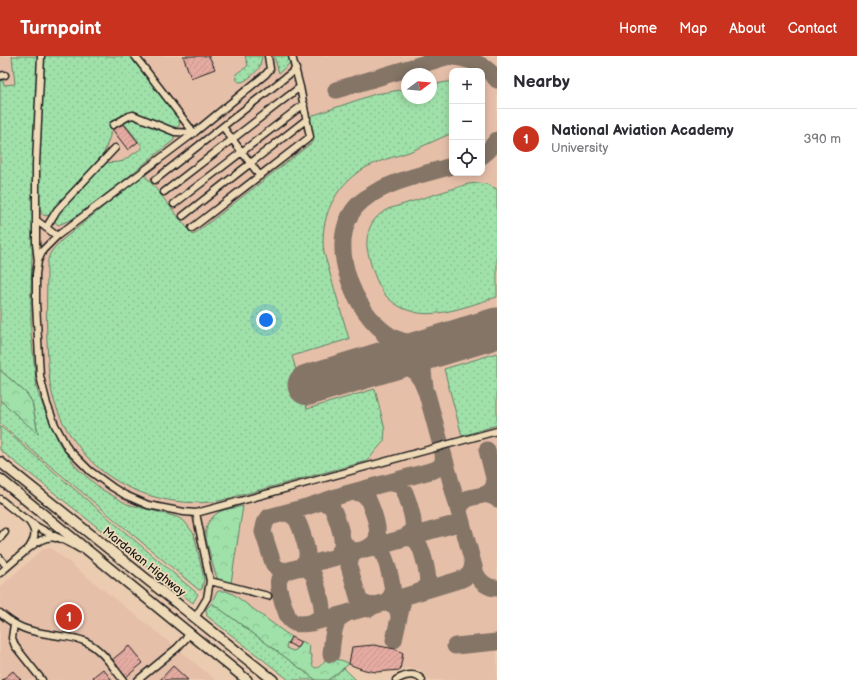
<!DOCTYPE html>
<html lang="en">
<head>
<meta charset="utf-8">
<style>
  body { margin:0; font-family:"Balsamiq Sans",sans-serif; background:#f7f7f7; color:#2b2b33 }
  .controls { position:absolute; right:12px; top:12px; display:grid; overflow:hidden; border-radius:8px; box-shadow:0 2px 10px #0003 }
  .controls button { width:36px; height:36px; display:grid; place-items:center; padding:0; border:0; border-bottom:1px solid #e1e1e2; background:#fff; color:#2b2b33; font:20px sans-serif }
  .compass { position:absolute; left:401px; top:12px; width:36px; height:36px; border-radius:50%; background:#fff; box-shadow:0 2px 10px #0003; rotate:74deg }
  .you { position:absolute; left:266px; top:264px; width:14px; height:14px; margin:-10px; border:3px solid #fff; border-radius:50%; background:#1a73e8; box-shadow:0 0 0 6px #1a73e833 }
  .badge { display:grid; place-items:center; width:26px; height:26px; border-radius:50%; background:#c8321e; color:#fff; font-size:13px; font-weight:700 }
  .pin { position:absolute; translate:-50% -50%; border:2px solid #fff; box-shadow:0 1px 4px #0006 }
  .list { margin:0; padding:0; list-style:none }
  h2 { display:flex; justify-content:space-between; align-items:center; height:52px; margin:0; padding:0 16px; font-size:17px }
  h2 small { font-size:13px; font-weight:400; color:#7c7c81 }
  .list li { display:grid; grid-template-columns:26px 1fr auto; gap:12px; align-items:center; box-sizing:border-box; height:60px; padding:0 16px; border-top:1px solid #e1e1e2 }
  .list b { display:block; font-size:15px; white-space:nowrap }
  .list p { margin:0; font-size:13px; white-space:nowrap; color:#7c7c81 }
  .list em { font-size:13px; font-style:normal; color:#7c7c81 }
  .icon { flex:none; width:22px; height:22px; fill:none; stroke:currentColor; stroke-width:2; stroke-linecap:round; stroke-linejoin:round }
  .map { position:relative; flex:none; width:497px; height:624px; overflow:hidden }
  header { display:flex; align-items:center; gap:24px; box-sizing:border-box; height:56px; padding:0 20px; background:#c8321e; color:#fff }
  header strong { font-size:19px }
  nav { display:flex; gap:22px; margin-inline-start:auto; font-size:14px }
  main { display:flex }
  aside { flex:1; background:#fff }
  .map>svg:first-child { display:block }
  .built { fill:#e6bfa9; fill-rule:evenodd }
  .grass { fill:url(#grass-dots); stroke:#5e7e63 }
  .forest { fill:url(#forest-crowns); stroke:#5e7e63 }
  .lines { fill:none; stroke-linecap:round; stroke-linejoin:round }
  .taxiway { stroke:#847466; stroke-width:17 }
  .runway { stroke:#847466; stroke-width:41 }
  .building { fill:url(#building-hatch); stroke:#1c1c1c }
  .minor-casing { stroke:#1c1c1c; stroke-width:9 }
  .highway-casing { stroke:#1c1c1c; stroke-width:12 }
  .minor { stroke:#efdab8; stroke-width:6 }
  .highway { stroke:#efdab8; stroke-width:9 }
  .labels { text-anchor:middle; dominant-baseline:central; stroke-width:3.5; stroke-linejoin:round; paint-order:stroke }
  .street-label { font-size:12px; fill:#1c1c1c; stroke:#efdab8 }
</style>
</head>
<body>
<header>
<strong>Turnpoint</strong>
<nav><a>Home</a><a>Map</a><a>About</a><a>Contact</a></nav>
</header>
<main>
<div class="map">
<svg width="497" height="624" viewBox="0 0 497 624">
  <defs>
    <pattern id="grass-dots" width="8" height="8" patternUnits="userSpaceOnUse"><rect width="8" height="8" fill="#a0e1aa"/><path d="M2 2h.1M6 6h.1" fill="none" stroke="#89c092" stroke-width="1.8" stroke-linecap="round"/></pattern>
    <pattern id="forest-crowns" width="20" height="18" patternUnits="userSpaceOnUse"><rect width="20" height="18" fill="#a0e1aa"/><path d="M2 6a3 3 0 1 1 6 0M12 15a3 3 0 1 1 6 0" fill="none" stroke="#89c092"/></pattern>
    <pattern id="building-hatch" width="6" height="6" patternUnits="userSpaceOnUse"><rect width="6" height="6" fill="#e5aba2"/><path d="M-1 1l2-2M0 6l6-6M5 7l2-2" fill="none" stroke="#c4938b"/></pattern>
  </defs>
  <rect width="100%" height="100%" fill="#ecccb1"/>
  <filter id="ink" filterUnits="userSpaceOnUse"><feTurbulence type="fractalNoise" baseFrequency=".025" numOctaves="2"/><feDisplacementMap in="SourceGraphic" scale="8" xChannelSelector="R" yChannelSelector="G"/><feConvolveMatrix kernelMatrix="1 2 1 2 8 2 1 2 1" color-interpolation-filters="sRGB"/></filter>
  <g filter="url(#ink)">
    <!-- built -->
    <path class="built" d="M0 0H497V624H429L421 614 408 612 387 615 376 616 365 614 356 611 349 608 328 624H316L212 547 207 542 0 367ZM452 15H482V117H452ZM407 18H431V42H407Z
      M44 492H51L177 592 216 624H0V531Z"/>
    <!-- grass -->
    <path class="grass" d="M12 0H38L31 233V278L37 334 45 355 60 389 78 413 101 433 127 448 177 461 185 466 194 478 204 523 202 533 199 534 42 403 0 367V344L38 377 32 346 27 338 0 314V25L3 24 4 29 15 28Z
      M44 0H130L179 62C180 66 180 68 178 71L169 72 136 56C127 54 117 63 111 68L110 80 104 97 52 158C40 164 40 153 38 144Z
      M245 0H262C261 3 261 7 260 10 258 15 245 27 240 26 238 26 238 25 237 24L236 18C240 14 246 13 248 9Z
      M274 0H288L290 7 279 17Z
      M447 26H452V77C438 83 424 90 409 96 394 101 377 105 363 113 334 130 319 164 324 197L349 283 292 300 307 353 375 333 385 374 384 385 367 405 219 445C174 452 122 437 90 404 83 397 77 388 71 380 63 368 57 355 53 341 48 323 48 303 47 284 46 259 47 233 47 208 49 196 53 193 61 185L144 118 193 179 314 85 310 64 311 60 375 38 407 33V42H431V29Z
      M130 61H134L174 79V84L119 128 73 163 58 169C52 164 56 160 59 155L105 107 119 106 123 105 142 92V90L124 67Z
      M478 127 486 128 497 133V241C473 248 435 264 411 255 402 253 393 247 387 241 377 231 369 205 367 191 366 182 369 169 376 162 379 158 384 156 388 153L468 128Z
      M497 297V369L462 380 444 313Z
      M0 370 198 538 193 547 0 394Z
      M212 547 316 624H289L207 560 206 553Z
      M344 612 356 624H328Z"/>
    <!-- forest -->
    <path class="forest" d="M0 314 27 338 32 346 38 378 0 344Z
      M243 450 231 527 222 525 217 522C214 514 212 506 210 498 205 480 201 468 219 456 224 453 236 452 243 450Z
      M218 535H226L233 538 291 581 286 590 288 593 293 595 296 594 302 585 310 590 309 598 312 599C310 613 317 617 325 604 333 604 342 602 349 608L328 624H316L212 547 215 539Z"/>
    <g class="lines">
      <!-- taxiway -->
      <path class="taxiway" d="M447 0C467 2 485 7 497 24
        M336 34 449 0
        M482 100 488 95 497 84
        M384 278 416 317 421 324 427 338 476 518C480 526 488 532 497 532
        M434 292C422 289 403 287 392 281 353 259 321 179 362 145 385 126 424 118 452 110
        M425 330C422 312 421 305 434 292
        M487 394 495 426 492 434 486 438 494 441 497 443
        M443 398C444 406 442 411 434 414L342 439 306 451 269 461 265 467 263 476 273 507C276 513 280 514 286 515L462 466
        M390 427C395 427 398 428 402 431 406 436 415 465 413 471 412 475 409 478 406 481
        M355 436 364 439 367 441C372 452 381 474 376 485 374 488 372 489 369 491
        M321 446 330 449C335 455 341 475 342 483 343 487 342 491 340 495
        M459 454 462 447 469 442 497 436
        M286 457C290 458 293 459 296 463 300 468 308 494 307 500 307 505 303 508 300 511 307 513 311 514 314 520 316 529 325 551 321 559 319 563 314 565 311 567
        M406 481C410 482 414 482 417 486 422 491 430 522 427 529 426 532 423 534 420 536
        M342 484C346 491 349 494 357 495L351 500 349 510 359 544C363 548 367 549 373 550L369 553
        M369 491C373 492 378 491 381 495 386 500 394 531 392 538 391 542 388 544 384 547 394 547 397 550 399 560
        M286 515C283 517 281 519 279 523 276 532 285 552 288 561 293 570 302 568 311 567L373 550 462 523C469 520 472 516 473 507
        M394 584 401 553 402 549
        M455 590 497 586
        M331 598C332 588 333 570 339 563 342 560 346 558 350 556"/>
      <!-- runway -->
      <path class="runway" d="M308 329 497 272"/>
    </g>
    <!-- building -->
    <path class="building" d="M183 0H209L215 13 191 22Z
      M122 66 138 86 128 94 112 73Z
      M291 581 301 586 297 592 288 587Z
      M374 589 395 593 403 597 400 614 376 616 365 614 356 611 349 608 352 591Z
      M129 590 143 607 126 621 112 604Z
      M173 610 188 624H160Z
      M103 613 112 624H95L93 621Z
      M13 615 21 624H2Z"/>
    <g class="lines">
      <defs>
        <path id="minor" d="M135 0 194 77
          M268 0 270 13 266 18 194 77 57 180 43 194 38 205 36 218V247L40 320 47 348 55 369 68 393 90 415 112 431 125 439 148 449 184 456 196 457 497 375
          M0 20 5 19
          M113 69 129 60 133 59 175 76 194 77
          M223 71 260 120
          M155 124 296 13
          M164 136 300 31
          M174 148 304 48
          M183 160 307 63
          M36 164 57 180
          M46 172 57 154 115 92
          M192 172 310 81 300 31 292 0
          M38 205 36 188V108L41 0
          M0 443C14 454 27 466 43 474 55 481 68 485 80 493
          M30 467C37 477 35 482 29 492 37 486 45 480 56 482
          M0 482 5 476
          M0 502 7 511
          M0 517 29 492
          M210 525 268 540
          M0 557C7 563 15 569 23 572 35 577 48 578 60 580 68 581 77 582 84 585 101 592 112 610 123 624
          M195 562 207 542 210 525 196 457
          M14 568 12 582 15 590 42 624
          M138 624 177 592 190 578
          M396 624C405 619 415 616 422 624"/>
        <path id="highway" d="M0 406 273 624
          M0 423 247 624"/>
      </defs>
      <!-- minor casing -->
      <use href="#minor" class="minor-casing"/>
      <!-- highway casing -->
      <use href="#highway" class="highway-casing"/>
      <!-- minor -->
      <use href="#minor" class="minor"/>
      <!-- highway -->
      <use href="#highway" class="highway"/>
    </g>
  </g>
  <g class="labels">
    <!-- street labels -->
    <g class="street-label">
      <text transform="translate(144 506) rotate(39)">Mardakan Highway</text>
    </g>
  </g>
</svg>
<div class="controls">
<button>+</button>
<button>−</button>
<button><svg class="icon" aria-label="locate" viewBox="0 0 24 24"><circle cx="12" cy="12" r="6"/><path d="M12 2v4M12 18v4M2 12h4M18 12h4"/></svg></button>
</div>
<svg class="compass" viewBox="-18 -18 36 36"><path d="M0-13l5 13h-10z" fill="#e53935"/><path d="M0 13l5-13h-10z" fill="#7c7c81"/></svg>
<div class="you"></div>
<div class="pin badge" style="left:69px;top:561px">1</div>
</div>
<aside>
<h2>Nearby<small></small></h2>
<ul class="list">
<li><span class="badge">1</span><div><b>National Aviation Academy</b><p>University</p></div><em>390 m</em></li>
</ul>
</aside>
</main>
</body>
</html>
